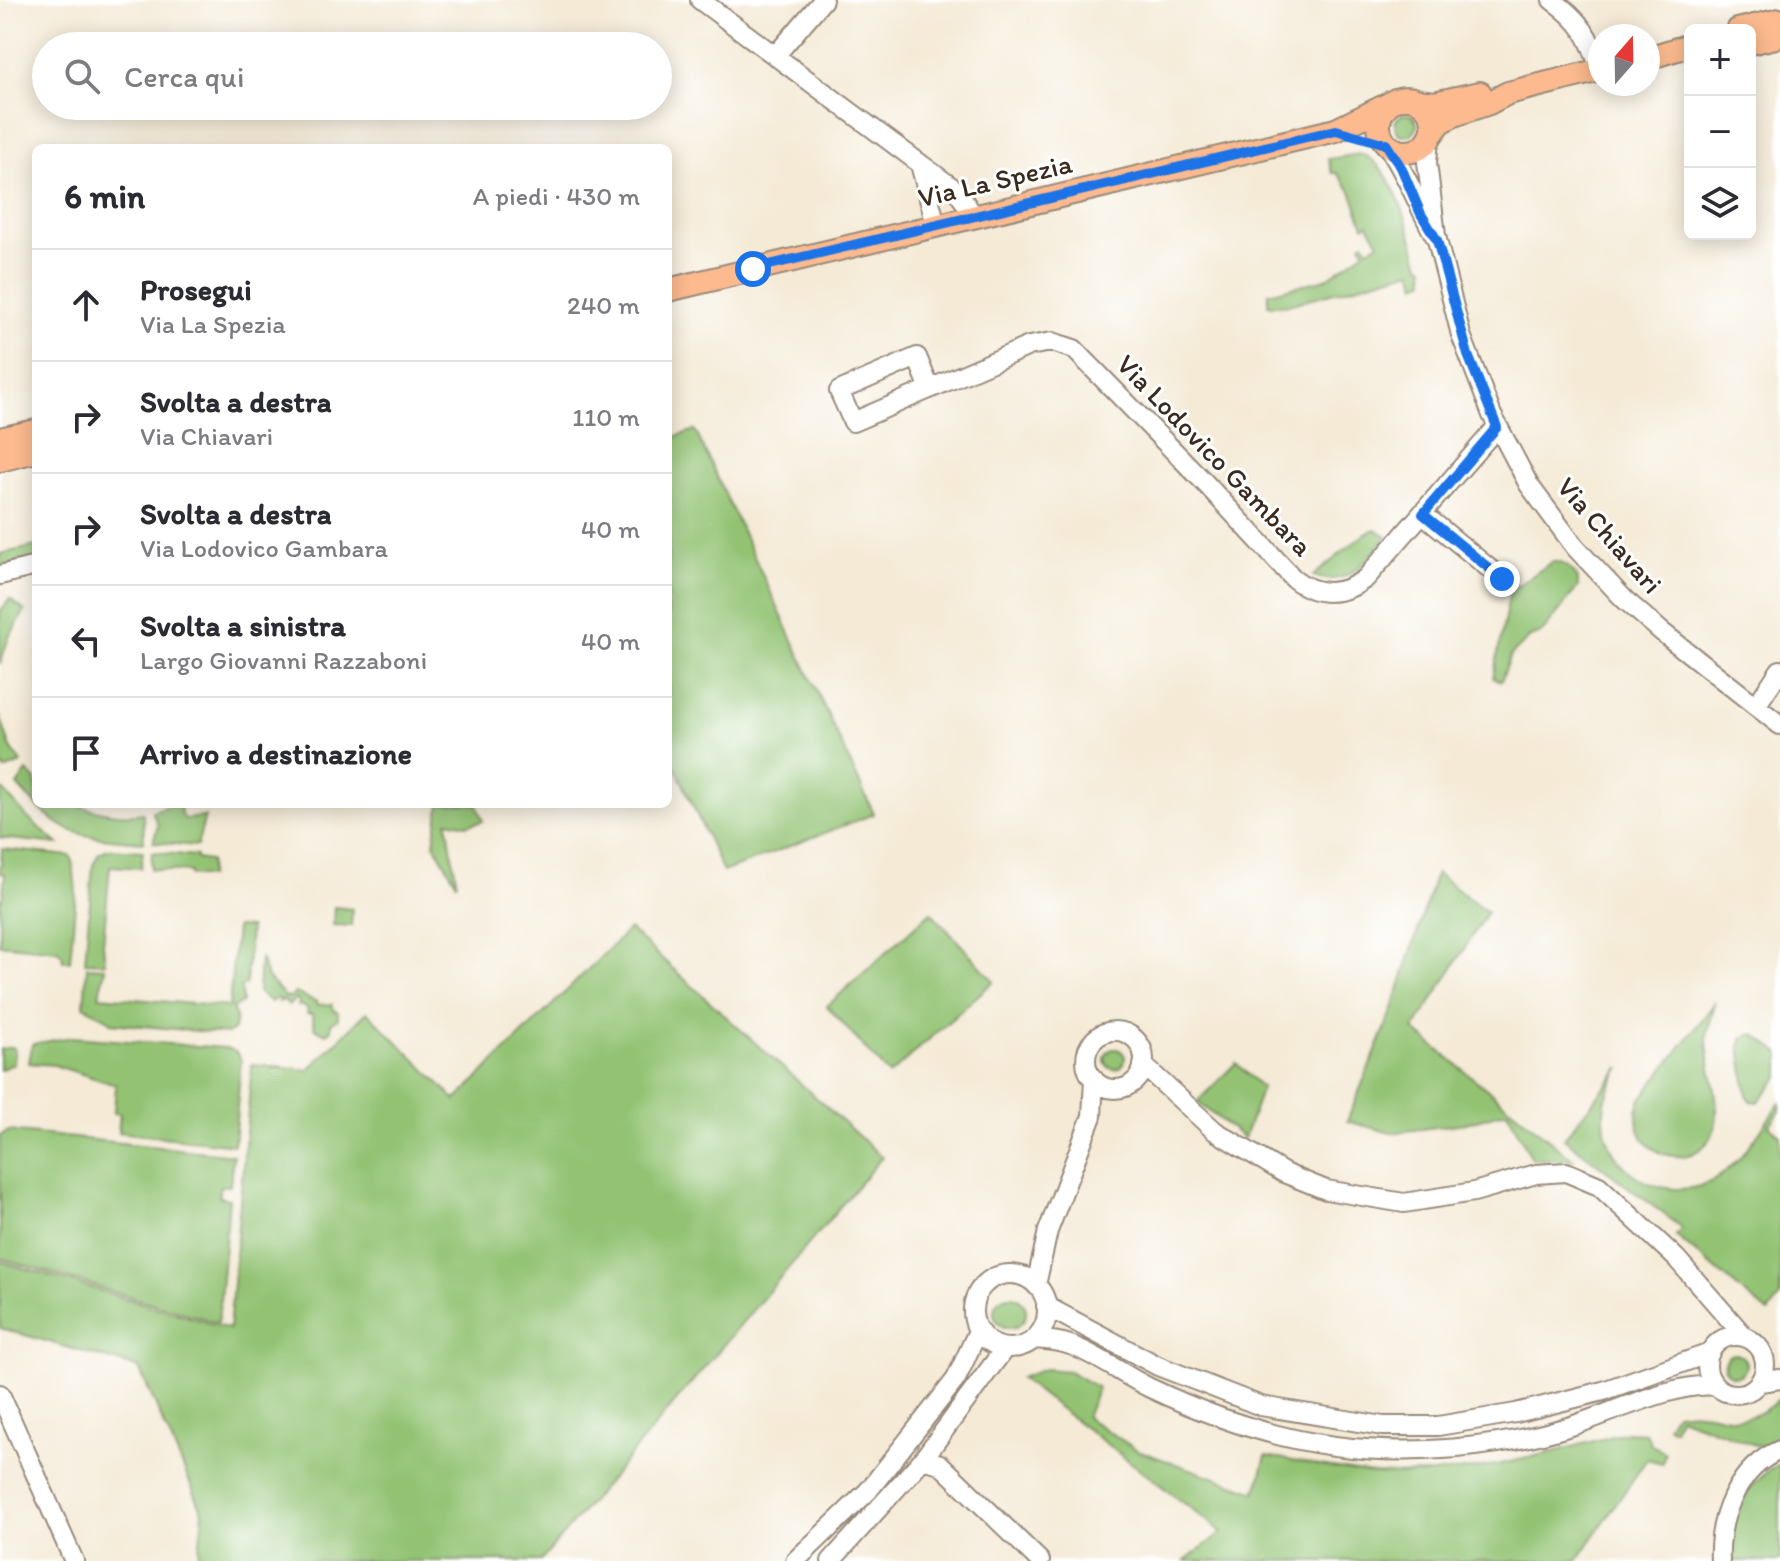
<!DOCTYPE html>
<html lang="it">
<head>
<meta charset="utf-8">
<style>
  body { margin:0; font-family:Itim,sans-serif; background:#f7f7f7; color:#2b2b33 }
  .controls { position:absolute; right:24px; top:24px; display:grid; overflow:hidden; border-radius:12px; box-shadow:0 4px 20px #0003 }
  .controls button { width:72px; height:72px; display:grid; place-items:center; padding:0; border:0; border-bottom:2px solid #e1e1e2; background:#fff; color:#2b2b33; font:40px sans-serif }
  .compass { position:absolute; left:1588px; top:24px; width:72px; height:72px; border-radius:50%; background:#fff; box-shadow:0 4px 20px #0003; rotate:20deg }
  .stop { position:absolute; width:24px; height:24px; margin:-18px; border:6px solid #1a73e8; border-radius:50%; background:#fff }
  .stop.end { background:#1a73e8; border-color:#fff; box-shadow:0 2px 8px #0008 }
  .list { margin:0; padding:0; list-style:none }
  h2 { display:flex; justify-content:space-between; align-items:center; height:104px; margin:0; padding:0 32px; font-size:34px }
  h2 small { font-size:26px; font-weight:400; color:#7c7c81 }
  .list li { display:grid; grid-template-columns:52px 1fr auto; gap:24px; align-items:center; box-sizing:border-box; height:112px; padding:0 32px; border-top:2px solid #e1e1e2 }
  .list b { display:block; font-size:30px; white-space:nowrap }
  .list p { margin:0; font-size:26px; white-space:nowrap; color:#7c7c81 }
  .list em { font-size:26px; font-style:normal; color:#7c7c81 }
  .icon { flex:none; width:44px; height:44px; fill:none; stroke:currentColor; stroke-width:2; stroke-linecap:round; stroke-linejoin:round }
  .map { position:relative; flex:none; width:1780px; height:1561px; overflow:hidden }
  .search { position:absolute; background:#fff; box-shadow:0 4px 20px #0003; left:32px; top:32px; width:640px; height:88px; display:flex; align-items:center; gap:20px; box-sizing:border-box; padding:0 28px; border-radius:44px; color:#7c7c81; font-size:30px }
  .panel { position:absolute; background:#fff; box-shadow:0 4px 20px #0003; left:32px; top:144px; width:640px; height:664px; border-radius:12px }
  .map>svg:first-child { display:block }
  .green { fill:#92c272; stroke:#667648; stroke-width:2 }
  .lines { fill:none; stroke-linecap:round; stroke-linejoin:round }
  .minor-casing { stroke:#988a7a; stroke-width:22 }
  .major-casing { stroke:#988a7a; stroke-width:26 }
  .minor { stroke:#fff; stroke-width:18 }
  .major { stroke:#fcba8e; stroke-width:22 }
  .route { stroke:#1a73e8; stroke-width:10 }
  .labels { text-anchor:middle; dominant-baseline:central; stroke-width:6; stroke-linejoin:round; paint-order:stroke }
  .street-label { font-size:28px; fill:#3b2a1e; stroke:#fff }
</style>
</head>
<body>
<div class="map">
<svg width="1780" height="1561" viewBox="0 0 1780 1561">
  <rect width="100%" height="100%" fill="#fff"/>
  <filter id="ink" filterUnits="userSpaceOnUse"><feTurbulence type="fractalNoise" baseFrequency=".0125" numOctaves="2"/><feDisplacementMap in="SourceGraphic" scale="16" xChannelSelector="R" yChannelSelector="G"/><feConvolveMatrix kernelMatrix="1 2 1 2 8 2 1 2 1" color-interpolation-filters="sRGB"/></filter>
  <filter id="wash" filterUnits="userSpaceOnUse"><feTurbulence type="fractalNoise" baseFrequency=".006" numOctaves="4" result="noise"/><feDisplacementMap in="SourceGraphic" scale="32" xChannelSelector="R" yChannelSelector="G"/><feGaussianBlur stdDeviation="1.8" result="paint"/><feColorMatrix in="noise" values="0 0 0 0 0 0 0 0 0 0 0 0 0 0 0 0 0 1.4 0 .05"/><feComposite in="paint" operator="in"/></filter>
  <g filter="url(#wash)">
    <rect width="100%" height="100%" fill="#f4ead6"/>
    <!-- green -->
    <path class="green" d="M1395 125a11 11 0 1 1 22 0a11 11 0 1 1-22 0Z
      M1360 154C1394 162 1410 233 1420 264L1424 267 1425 280 1417 284 1413 270 1288 305H1268V293L1326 279 1365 251 1361 244 1364 242 1369 249 1379 243 1368 224 1364 226 1351 191 1337 173H1332L1328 159Z
      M695 430 874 814 723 872 668 751V439Z
      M1375 529 1387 536C1367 560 1348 589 1313 576L1366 533Z
      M36 546V558L0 566V554Z
      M1552 562C1564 561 1573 570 1578 580V587L1542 633 1530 637 1511 655 1501 681 1493 678 1510 591Z
      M10 599 25 611 9 637 0 664V611Z
      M0 716 10 746 21 763 5 770 0 762Z
      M27 771 36 780V804C48 804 63 802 74 805 98 811 118 817 143 813L144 842C76 836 64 838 17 785Z
      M0 787 28 818 58 844 0 838Z
      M174 804H180L181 815 185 819 205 817 197 846 153 842 158 825 152 811Z
      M440 804H477L483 821 467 825 447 821 457 884 434 844Z
      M2 849 70 856 73 861 76 893 70 961H63L62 954 57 950 0 944V900H2L5 874 0 873Z
      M108 849 143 851 141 868 110 866 103 944 105 963 85 962 93 865 99 853Z
      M152 852 196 856V859L210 861 209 877 190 875V872L151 869Z
      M1436 873 1487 912 1414 1030 1574 1160 1532 1159 1507 1111 1466 1123 1391 1133 1347 1121 1392 1012Z
      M334 907 352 909 351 926 333 925Z
      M931 912 994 981 889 1075 827 1006Z
      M236 927 250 928 246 984 241 987 242 1003 232 1008 236 1017 234 1029 228 1034 111 1023V1021L84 1006 87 967 105 968 99 996 229 1007Z
      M629 929 882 1157 541 1561H198L203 1512 139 1368 0 1328V1261L229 1329 252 1064 308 1070 367 1012 456 1100Z
      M260 957 267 977 285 997H291L295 993 317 1002V1005L332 1004 334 1010 338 1012V1019L331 1023V1030L326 1034 315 1028 312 1014H307L308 1009 301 1005 298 1006 299 1001 296 999 289 1005 283 1000 279 1002 280 999 277 998 271 1002 258 992Z
      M1714 1004C1713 1015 1707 1027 1707 1040 1708 1066 1722 1103 1715 1127 1700 1179 1621 1156 1640 1100Z
      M1754 1034 1780 1053V1076L1758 1102 1751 1101 1747 1095 1740 1046 1743 1037Z
      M72 1037 226 1048 236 1052 241 1059 234 1145 118 1132 120 1114 114 1113 116 1085 54 1065 29 1063 32 1044Z
      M13 1047 15 1050 14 1063 0 1070V1049Z
      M1105 1059a10 10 0 1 1 20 0a10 10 0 1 1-20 0Z
      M1236 1063 1262 1088 1244 1138 1197 1102Z
      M1621 1067C1611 1083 1603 1099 1604 1119 1605 1169 1659 1202 1706 1184 1738 1171 1760 1129 1780 1103V1111L1769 1126 1780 1135V1297L1768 1313 1676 1236 1682 1228 1564 1138Z
      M9 1131 233 1155 230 1186H220L219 1197 229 1199 218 1323 0 1258V1135Z
      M994 1312a16 16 0 1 1 32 0a16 16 0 1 1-32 0Z
      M1724 1365a11 11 0 1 1 22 0a11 11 0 1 1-22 0Z
      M1045 1369 1069 1371 1098 1388 1086 1417 1139 1451 1256 1492 1266 1456C1302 1462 1339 1471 1375 1474 1463 1479 1544 1455 1627 1432L1646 1433 1651 1444 1665 1453 1662 1463 1647 1459 1577 1561H1185L1222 1532 1020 1378Z
      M1780 1398V1438L1763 1448 1679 1417 1674 1429 1667 1426 1675 1413C1720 1404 1738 1438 1780 1398Z
      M1780 1464V1561H1732C1726 1518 1742 1484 1780 1464Z"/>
  </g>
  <g filter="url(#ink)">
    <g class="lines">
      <defs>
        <path id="minor" d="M700 0 957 191 974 216
          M1552 0C1581 21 1590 36 1600 70
          M775 56 823 0
          M1429 139 1427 162 1436 236 1461 335 1492 415 1529 485 1575 547 1624 599 1662 632 1780 725
          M1386 144C1406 172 1418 206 1435 236
          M920 164 936 225
          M930 389 917 357 839 391 853 422 1029 346 1052 342 1074 349 1207 485 1293 578C1316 597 1343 596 1366 578L1497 427
          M1423 514 1502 579
          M0 575 36 566
          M1756 706 1780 670
          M1086 1060a29 29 0 1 1 58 0a29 29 0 1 1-58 0Z
          M1143 1065 1215 1131 1284 1173 1326 1190 1404 1203 1474 1192 1536 1174 1566 1172 1599 1186 1676 1258 1745 1337
          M973 1311a37 37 0 1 1 74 0a37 37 0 1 1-74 0Z
          M1036 1285 1048 1231 1092 1116 1094 1079
          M1046 1306 1158 1366 1261 1406 1383 1426H1438L1516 1413 1603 1391 1710 1353
          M1707 1365a29 29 0 1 1 58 0a29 29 0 1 1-58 0Z
          M1034 1339C1046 1340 1059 1341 1070 1345 1098 1355 1123 1375 1150 1388 1209 1416 1271 1438 1335 1446 1411 1456 1498 1449 1571 1426 1610 1414 1677 1381 1716 1386
          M1760 1382 1780 1379
          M0 1394 74 1561
          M923 1459 940 1464 1040 1561
          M795 1561 868 1491 956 1379 978 1331
          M831 1561 923 1459 1005 1348
          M1720 1561C1718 1518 1737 1468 1780 1450"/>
        <path id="major" d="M1738 30 1780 20
          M1750 43 1780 36
          M1648 58 1690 45
          M1379 125a27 27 0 1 1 54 0a27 27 0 1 1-54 0Z
          M1418 101 1434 103 1480 93
          M1432 134 1441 122 1454 115 1489 103 1508 93 1600 70
          M668 290 1336 130 1389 104
          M0 439 36 431
          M0 460 36 451"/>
      </defs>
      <!-- minor casing -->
      <use href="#minor" class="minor-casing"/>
      <!-- major casing -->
      <use href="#major" class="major-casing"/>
      <!-- minor -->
      <use href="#minor" class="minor"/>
      <!-- major -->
      <use href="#major" class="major"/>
    </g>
  </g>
  <g class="lines" filter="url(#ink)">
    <!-- route -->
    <path class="route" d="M753 269 1336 130 1386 144 1401 167 1421 214 1437 240 1468 355 1497 427 1423 514 1502 579"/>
  </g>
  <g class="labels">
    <!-- street labels -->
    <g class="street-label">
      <text transform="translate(995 180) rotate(-13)">Via La Spezia</text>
      <text transform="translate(1215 455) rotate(46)">Via Lodovico Gambara</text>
      <text transform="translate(1610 535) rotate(49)">Via Chiavari</text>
    </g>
  </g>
</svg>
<div class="controls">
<button>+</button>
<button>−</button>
<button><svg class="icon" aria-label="layers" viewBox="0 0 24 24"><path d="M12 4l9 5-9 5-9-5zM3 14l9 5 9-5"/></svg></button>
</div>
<svg class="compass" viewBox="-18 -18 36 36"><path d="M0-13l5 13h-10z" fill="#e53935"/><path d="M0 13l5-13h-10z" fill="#7c7c81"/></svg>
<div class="stop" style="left:753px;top:269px"></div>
<div class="stop end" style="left:1502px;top:579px"></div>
<div class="search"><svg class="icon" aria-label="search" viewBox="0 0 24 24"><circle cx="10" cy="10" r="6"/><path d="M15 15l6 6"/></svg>Cerca qui</div>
<section class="panel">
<h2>6 min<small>A piedi · 430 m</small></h2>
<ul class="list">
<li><svg class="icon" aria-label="ahead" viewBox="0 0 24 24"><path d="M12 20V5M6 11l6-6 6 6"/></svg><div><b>Prosegui</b><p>Via La Spezia</p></div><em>240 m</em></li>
<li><svg class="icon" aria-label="right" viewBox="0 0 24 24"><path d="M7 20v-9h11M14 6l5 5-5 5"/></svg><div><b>Svolta a destra</b><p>Via Chiavari</p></div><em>110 m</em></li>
<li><svg class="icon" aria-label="right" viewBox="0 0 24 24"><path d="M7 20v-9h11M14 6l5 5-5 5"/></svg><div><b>Svolta a destra</b><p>Via Lodovico Gambara</p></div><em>40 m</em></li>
<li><svg class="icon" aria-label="left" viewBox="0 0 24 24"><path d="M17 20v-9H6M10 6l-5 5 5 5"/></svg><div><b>Svolta a sinistra</b><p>Largo Giovanni Razzaboni</p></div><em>40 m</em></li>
<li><svg class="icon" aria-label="arrive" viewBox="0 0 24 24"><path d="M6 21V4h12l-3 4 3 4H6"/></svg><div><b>Arrivo a destinazione</b></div></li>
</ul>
</section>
</div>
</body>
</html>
